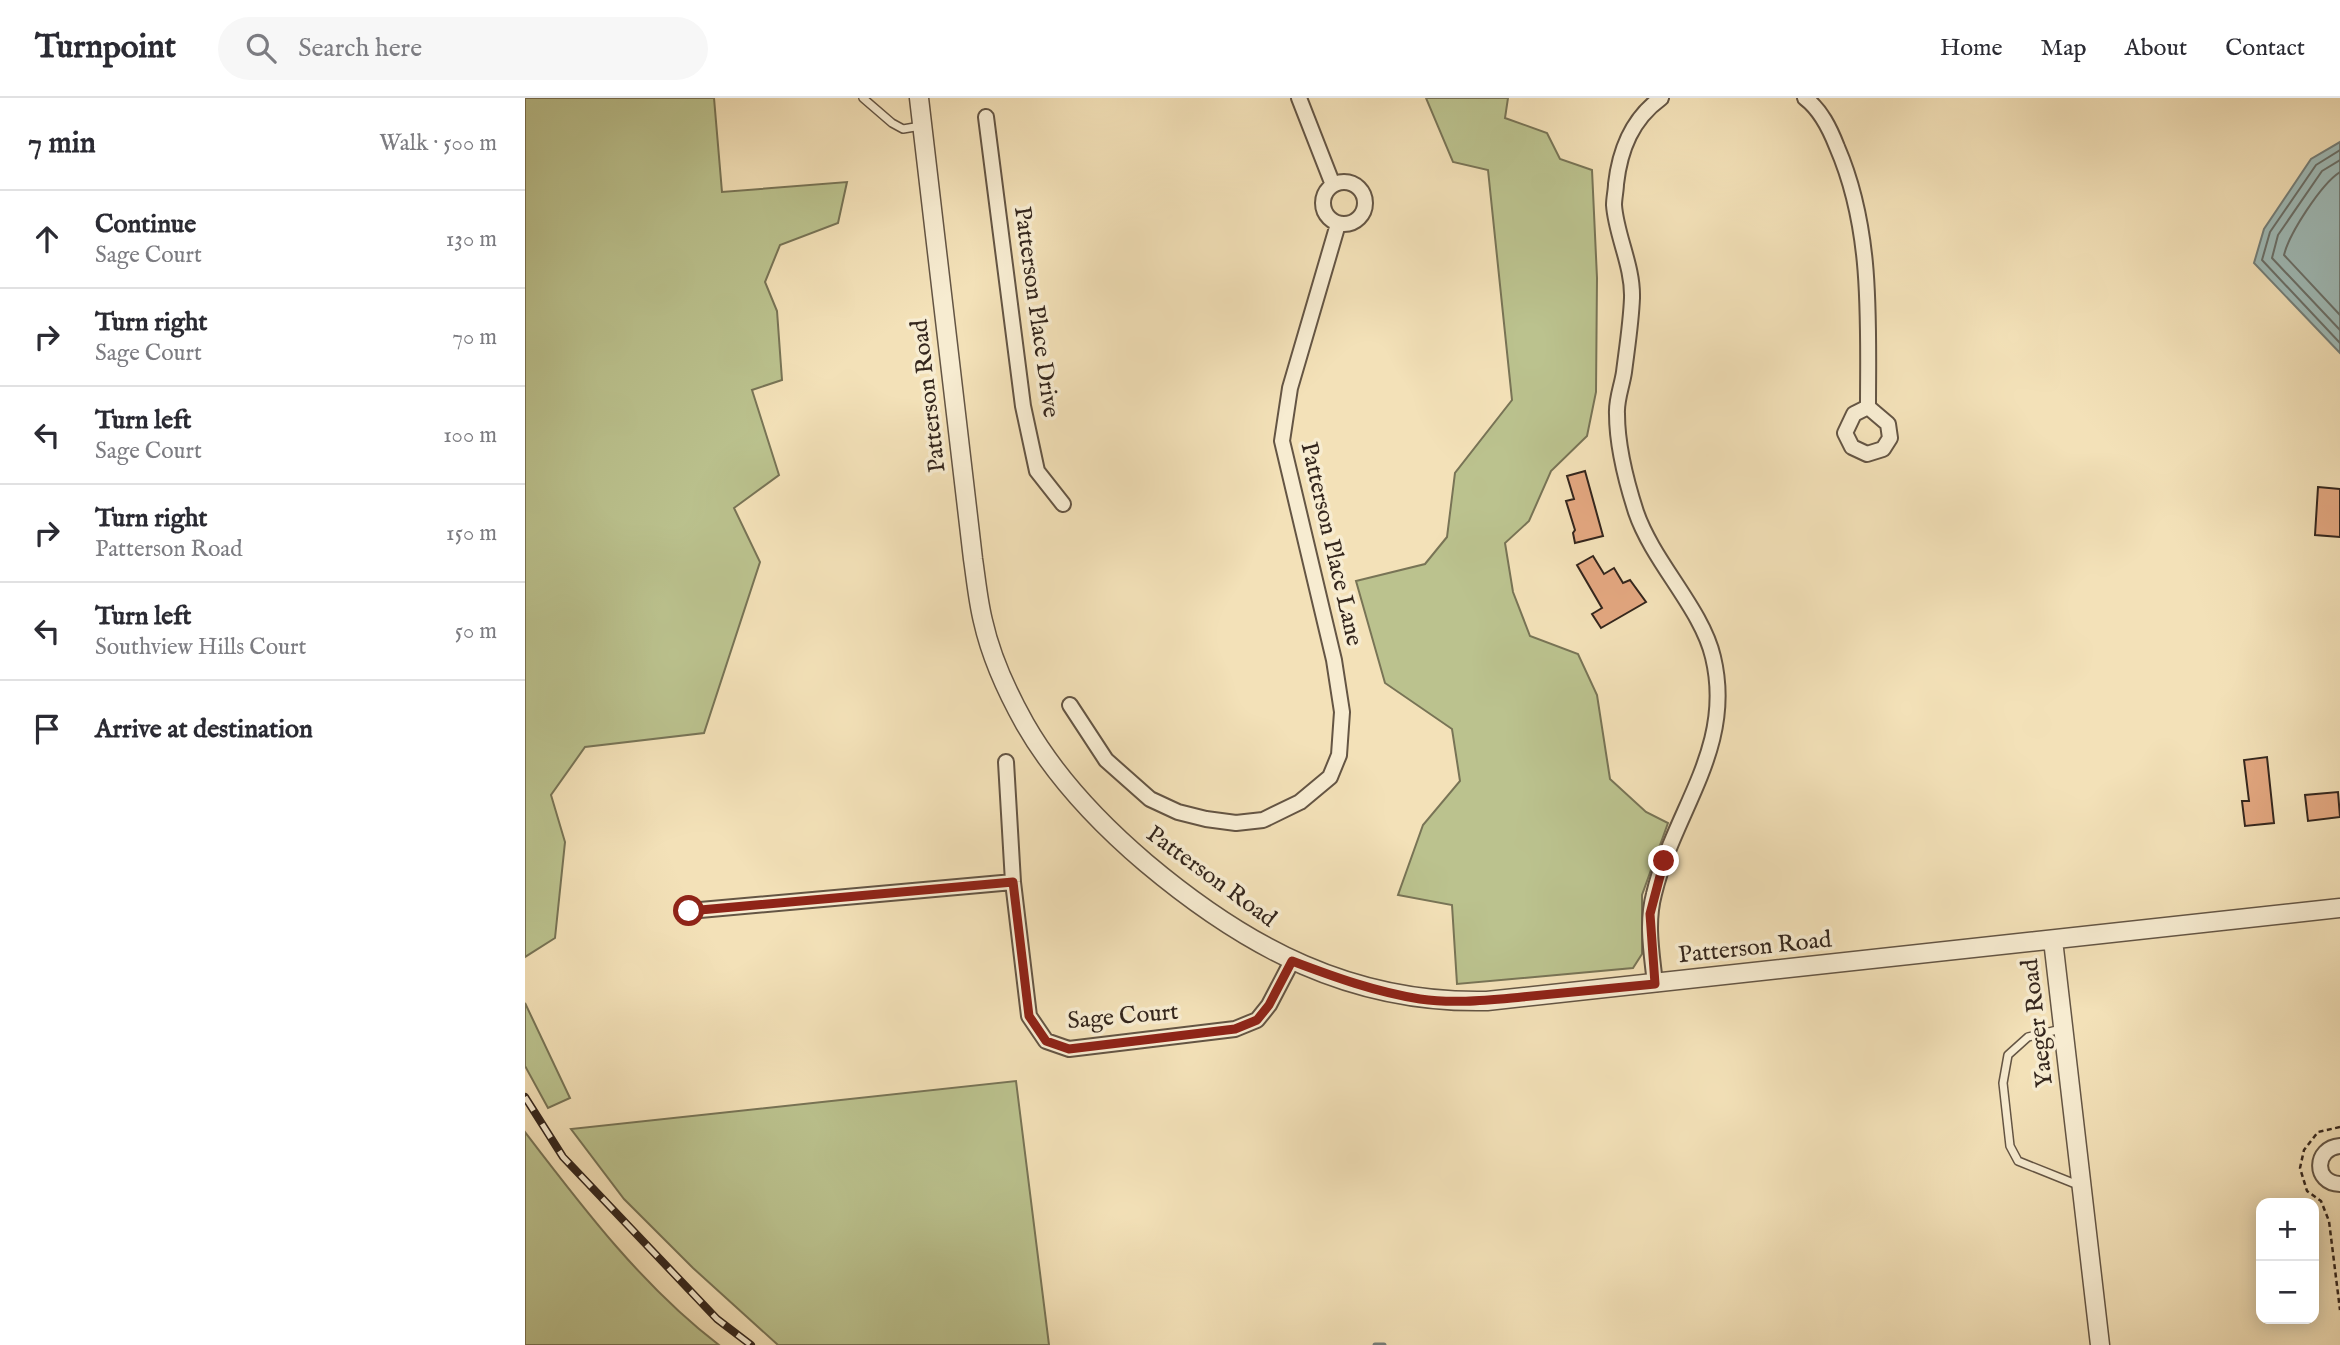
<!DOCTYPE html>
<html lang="en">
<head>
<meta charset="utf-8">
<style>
  body { margin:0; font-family:"IM FELL English",serif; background:#f7f7f7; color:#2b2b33 }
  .controls { position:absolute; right:21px; bottom:21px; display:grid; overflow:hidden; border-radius:14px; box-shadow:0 4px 18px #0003 }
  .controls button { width:63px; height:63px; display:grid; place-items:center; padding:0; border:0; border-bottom:2px solid #e1e1e2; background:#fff; color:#2b2b33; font:35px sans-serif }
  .stop { position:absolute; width:21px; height:21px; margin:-16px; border:5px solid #8f2418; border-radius:50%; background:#fff }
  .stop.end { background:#8f2418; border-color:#fff; box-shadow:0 2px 7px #0008 }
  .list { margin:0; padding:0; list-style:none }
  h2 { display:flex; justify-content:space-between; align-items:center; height:91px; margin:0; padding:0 28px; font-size:30px }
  h2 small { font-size:23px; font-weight:400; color:#7c7c81 }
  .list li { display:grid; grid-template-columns:46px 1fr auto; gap:21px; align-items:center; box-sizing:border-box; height:98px; padding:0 28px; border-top:2px solid #e1e1e2 }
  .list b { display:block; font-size:26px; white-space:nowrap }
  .list p { margin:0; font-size:23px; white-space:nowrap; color:#7c7c81 }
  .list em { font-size:23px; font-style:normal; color:#7c7c81 }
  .icon { flex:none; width:38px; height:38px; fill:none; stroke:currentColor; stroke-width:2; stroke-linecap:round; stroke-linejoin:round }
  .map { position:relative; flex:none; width:1815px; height:1247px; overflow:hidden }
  header { display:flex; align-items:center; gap:42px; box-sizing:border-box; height:98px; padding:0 35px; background:#fff; border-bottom:2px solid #e1e1e2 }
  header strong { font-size:33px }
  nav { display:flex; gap:38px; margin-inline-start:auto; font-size:24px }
  .search { width:490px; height:63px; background:#f7f7f7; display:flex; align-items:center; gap:18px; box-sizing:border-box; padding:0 24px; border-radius:38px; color:#7c7c81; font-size:26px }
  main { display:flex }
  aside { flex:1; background:#fff }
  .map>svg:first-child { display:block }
  .green { fill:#bbc28e; stroke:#787456; stroke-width:2 }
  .water { fill:#9fbbb8; stroke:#747f7a; stroke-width:2 }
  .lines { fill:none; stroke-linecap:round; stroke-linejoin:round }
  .shore { stroke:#6a706a; stroke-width:2 }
  .stream { stroke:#747f7a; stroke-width:5 }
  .building { fill:#e3a780; stroke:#34261d; stroke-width:2 }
  .service-casing { stroke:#645544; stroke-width:10 }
  .minor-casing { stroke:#645544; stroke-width:18 }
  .tertiary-casing { stroke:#645544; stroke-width:21 }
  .path { stroke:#34261d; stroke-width:2.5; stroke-dasharray:5 3.5; stroke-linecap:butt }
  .service { stroke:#f7ecd1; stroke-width:7 }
  .minor { stroke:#f7ecd1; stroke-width:14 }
  .tertiary { stroke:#f7ecd1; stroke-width:18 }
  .rail-casing { stroke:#34261d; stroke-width:8 }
  .rail { stroke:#f7ecd1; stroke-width:5; stroke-dasharray:16; stroke-linecap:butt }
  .route { stroke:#8f2418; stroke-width:9 }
  .labels { text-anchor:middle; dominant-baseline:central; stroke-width:7; stroke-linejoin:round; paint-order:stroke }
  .street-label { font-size:24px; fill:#34261d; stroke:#f7ecd1 }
</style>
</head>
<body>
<header>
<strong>Turnpoint</strong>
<div class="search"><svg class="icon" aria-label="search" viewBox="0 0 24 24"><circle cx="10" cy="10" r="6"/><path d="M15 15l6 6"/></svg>Search here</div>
<nav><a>Home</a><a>Map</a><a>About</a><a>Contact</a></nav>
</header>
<main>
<aside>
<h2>7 min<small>Walk · 500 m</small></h2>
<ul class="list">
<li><svg class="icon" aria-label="ahead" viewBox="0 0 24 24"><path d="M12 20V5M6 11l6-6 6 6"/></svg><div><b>Continue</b><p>Sage Court</p></div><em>130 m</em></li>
<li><svg class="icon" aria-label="right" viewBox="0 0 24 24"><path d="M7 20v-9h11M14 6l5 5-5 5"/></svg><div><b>Turn right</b><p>Sage Court</p></div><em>70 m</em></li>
<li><svg class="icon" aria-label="left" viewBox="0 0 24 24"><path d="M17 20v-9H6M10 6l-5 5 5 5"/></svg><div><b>Turn left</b><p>Sage Court</p></div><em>100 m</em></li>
<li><svg class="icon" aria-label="right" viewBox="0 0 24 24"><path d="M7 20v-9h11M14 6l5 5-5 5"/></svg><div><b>Turn right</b><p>Patterson Road</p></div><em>150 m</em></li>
<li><svg class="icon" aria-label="left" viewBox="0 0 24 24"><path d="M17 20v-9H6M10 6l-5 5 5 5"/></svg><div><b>Turn left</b><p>Southview Hills Court</p></div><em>50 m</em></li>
<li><svg class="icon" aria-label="arrive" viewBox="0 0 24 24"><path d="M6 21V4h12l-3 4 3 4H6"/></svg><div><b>Arrive at destination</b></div></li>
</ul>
</aside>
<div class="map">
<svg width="1815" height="1247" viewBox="0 0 1815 1247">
  <rect width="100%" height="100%" fill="#f3e1b8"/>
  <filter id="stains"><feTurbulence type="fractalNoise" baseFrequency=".00286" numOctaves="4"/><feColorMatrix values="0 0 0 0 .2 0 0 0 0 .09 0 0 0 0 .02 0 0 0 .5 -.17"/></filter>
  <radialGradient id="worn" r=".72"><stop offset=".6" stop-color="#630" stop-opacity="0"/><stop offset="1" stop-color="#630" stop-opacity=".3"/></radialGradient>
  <!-- green -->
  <path class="green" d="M0 0H189L197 94 322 84 313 125 255 147 240 184 252 213 257 282 227 292 254 377 209 410 235 464 179 635 60 649 26 697 40 744 30 840 0 859Z
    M901 0H983L980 20 1022 35 1035 61 1067 72 1072 180 1071 294 1062 338 1026 373 1004 423 980 445 988 494 1005 538 1053 556 1072 597 1085 681 1121 714 1143 725 1117 797V856L1108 870 932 886 927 807 873 797 898 727 935 683 927 631 860 585 831 483 900 466 922 439 930 375 987 302 963 72 928 64Z
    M0 905 45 1000 23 1010 0 968Z
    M491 983 524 1247H253L168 1170 99 1101 46 1031Z
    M0 1034C58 1110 118 1189 194 1247H0Z"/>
  <!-- water -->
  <path class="water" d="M1815 44V255L1729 165 1739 131 1786 61Z"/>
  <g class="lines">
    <!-- shore -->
    <path class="shore" d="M1815 52 1791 67 1745 134 1737 162 1815 245
      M1815 62 1797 73 1753 137 1747 160 1815 232
      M1815 74C1796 86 1764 136 1759 157L1815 217"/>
    <!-- stream -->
    <path class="stream" d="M850 1247H859"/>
  </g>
  <!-- building -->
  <path class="building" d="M1060 373 1078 438 1050 445 1048 435 1050 432 1041 403 1049 401 1042 378Z
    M1793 389 1815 391V439L1790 437Z
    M1068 458 1079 476 1089 470 1098 485 1105 482 1121 504 1076 530 1067 516 1077 510 1052 467Z
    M1742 659 1749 725 1720 728 1717 703H1724L1719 662Z
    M1813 694 1815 719 1783 723 1780 697Z"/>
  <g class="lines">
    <defs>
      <path id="service" d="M338 0 367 25 378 31 396 28
        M1536 931 1503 939 1483 957 1478 985 1485 1048 1493 1063 1548 1085 1556 1084"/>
      <path id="minor" d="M774 0 808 87
        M1280 0C1296 12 1305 31 1312 49 1348 132 1343 222 1343 309
        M461 19 498 308 512 373 538 406
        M798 105a21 21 0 1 1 42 0a21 21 0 1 1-42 0Z
        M1343 309 1363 326 1365 340 1358 351 1342 356 1327 349 1320 335 1329 316Z
        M545 607 581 662 625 701 653 714 681 721 711 725 738 722 775 704 805 679 814 657 817 614 809 562 757 343 765 290 813 126
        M481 664 488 784 504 918 521 943 544 951 710 931 732 922 744 907 767 863
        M164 813 488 784
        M1130 886C1127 856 1121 826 1129 796 1149 712 1210 650 1188 559 1177 511 1128 464 1111 414 1101 383 1092 349 1092 316 1091 302 1097 288 1099 274 1102 250 1106 225 1107 200 1108 168 1091 137 1089 107 1089 100 1091 92 1091 86 1095 51 1107 21 1136 0
        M1815 1048C1789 1050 1788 1085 1815 1086"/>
      <path id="tertiary" d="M394 0 448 461C451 481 453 503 458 523 466 559 482 594 500 626 531 680 574 725 621 765 722 850 827 906 962 903L1815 810
        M1528 842 1575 1247"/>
    </defs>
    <!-- service casing -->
    <use href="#service" class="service-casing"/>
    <!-- minor casing -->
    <use href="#minor" class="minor-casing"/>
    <!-- tertiary casing -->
    <use href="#tertiary" class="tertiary-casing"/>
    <!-- path -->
    <path class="path" d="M1815 1029 1793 1034 1779 1052 1775 1070 1782 1093 1796 1103 1804 1123 1815 1212"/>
    <!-- service -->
    <use href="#service" class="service"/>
    <!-- minor -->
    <use href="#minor" class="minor"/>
    <!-- tertiary -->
    <use href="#tertiary" class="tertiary"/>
    <defs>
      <path id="rail" d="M0 999 38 1059 192 1221 226 1247"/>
    </defs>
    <!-- rail casing -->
    <use href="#rail" class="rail-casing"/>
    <!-- rail -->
    <use href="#rail" class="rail"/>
  </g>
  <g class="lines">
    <!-- route -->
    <path class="route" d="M164 813 488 784 504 918 521 943 544 951 710 931 732 922 744 907 767 863C809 879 851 894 895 901 929 906 963 902 997 899 1041 895 1086 890 1130 886L1125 816 1139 763"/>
  </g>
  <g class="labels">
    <!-- street labels -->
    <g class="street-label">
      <text transform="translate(511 214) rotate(82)">Patterson Place Drive</text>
      <text transform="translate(404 298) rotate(-97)">Patterson Road</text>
      <text transform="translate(806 446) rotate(77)">Patterson Place Lane</text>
      <text transform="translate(686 779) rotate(36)">Patterson Road</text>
      <text transform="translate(1230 850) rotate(-6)">Patterson Road</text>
      <text transform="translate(598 919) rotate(-5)">Sage Court</text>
      <text transform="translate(1513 925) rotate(-97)">Yaeger Road</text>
    </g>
  </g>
  <rect width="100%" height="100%" filter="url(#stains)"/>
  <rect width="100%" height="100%" fill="url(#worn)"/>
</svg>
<div class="controls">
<button>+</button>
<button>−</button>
</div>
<div class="stop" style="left:164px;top:813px"></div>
<div class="stop end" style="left:1139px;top:763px"></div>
</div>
</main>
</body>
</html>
